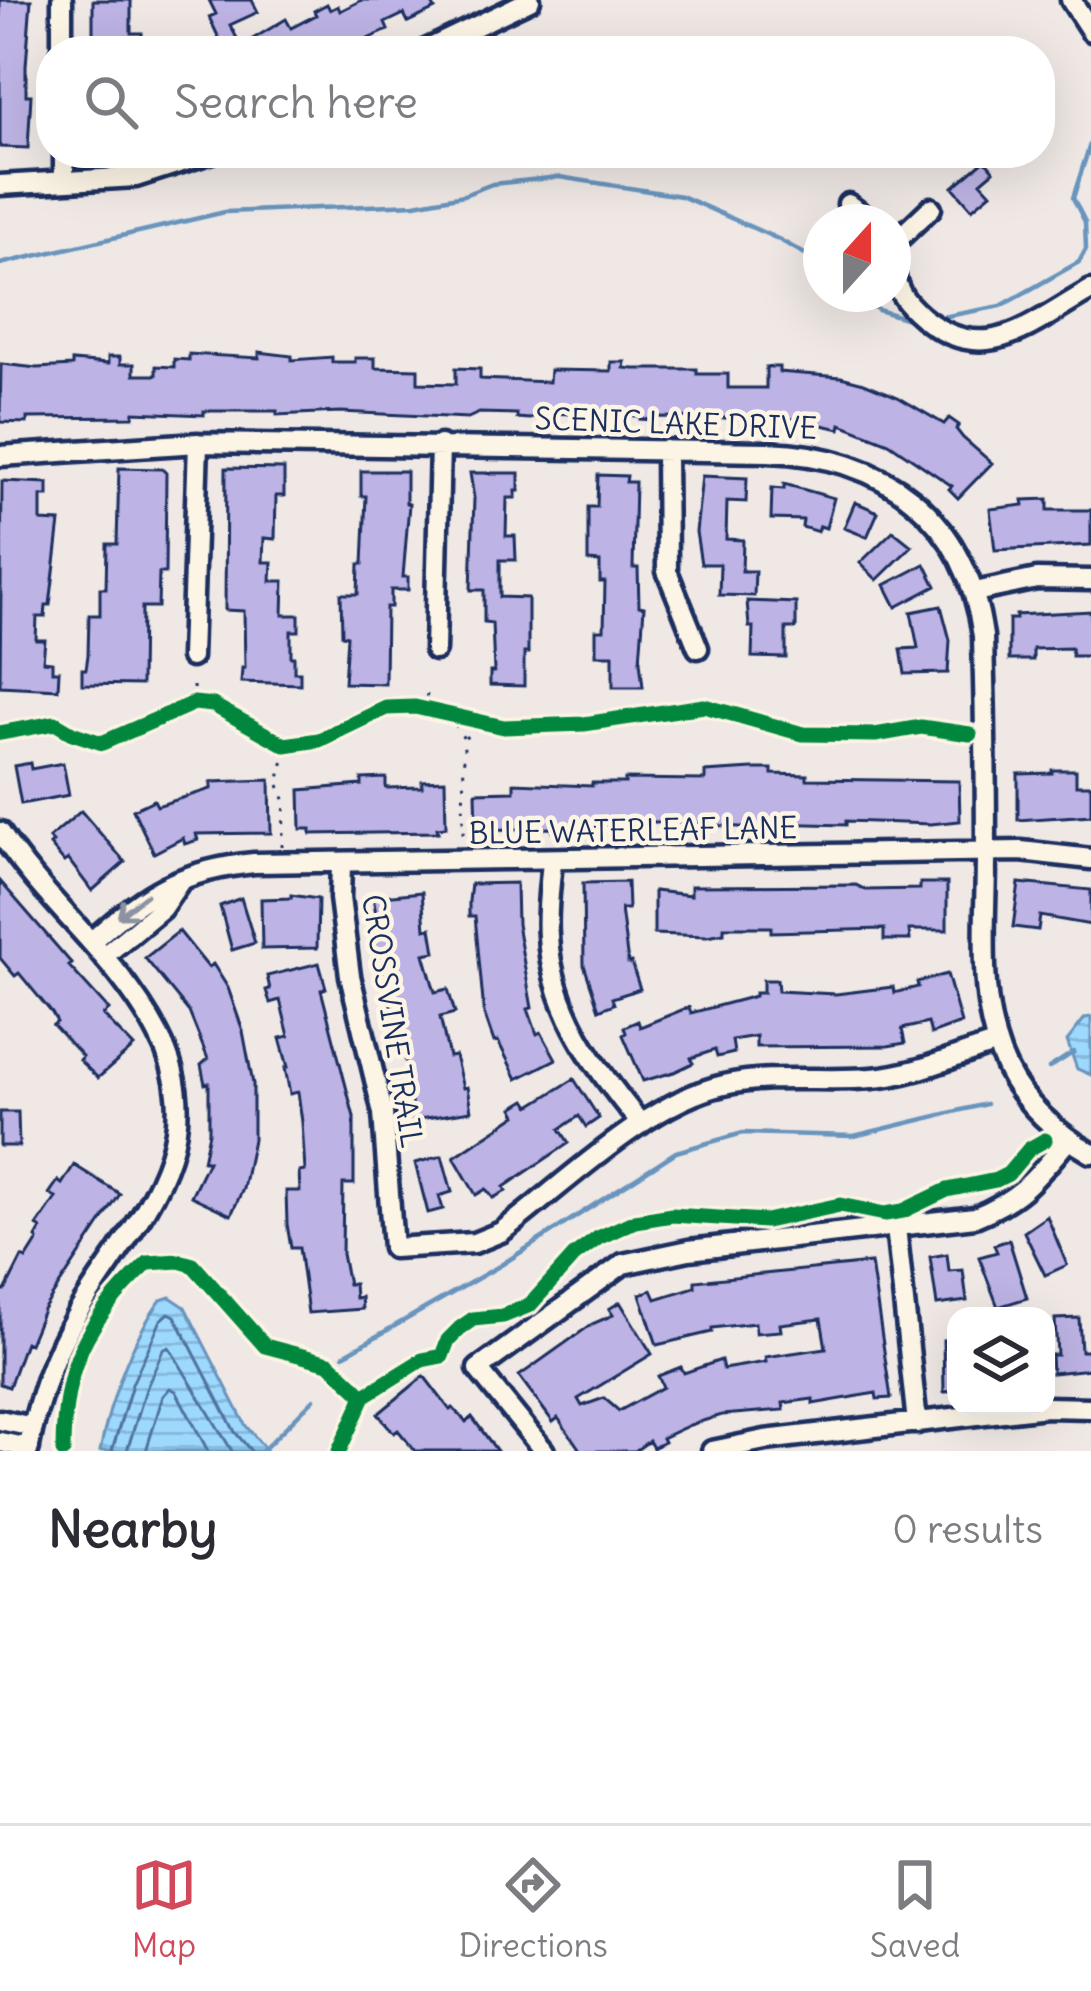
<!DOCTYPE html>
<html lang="en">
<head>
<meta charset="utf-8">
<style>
  body { margin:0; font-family:Delius,sans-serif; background:#f2f2f3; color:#2b2b33 }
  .controls { position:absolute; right:36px; bottom:36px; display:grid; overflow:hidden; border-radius:24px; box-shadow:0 12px 48px #0002 }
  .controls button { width:108px; height:108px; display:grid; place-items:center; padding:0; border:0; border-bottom:3px solid #e1e1e2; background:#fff; color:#2b2b33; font:60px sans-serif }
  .compass { position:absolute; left:803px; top:204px; width:108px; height:108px; border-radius:50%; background:#fff; box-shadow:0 12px 48px #0002; rotate:21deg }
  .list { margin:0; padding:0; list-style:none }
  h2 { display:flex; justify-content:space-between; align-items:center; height:156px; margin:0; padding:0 48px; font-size:51px }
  h2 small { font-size:39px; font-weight:400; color:#7c7c81 }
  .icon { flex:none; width:66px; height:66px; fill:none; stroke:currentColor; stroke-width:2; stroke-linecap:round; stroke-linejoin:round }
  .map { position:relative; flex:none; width:1091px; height:1451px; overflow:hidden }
  .search { position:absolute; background:#fff; box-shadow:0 12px 48px #0002; left:36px; right:36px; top:36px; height:132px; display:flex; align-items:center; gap:30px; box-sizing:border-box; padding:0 42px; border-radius:48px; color:#7c7c81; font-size:45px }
  .sheet { height:372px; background:#fff }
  nav { display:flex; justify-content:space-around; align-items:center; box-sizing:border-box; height:168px; border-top:3px solid #e1e1e2; background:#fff; font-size:33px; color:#7c7c81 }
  nav a { display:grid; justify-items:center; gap:6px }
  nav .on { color:#d1495b }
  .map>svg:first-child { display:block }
  .water { fill:url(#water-rules); stroke:#6994bd; stroke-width:3 }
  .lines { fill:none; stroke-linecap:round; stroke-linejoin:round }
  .shore { stroke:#4f739e; stroke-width:3 }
  .stream { stroke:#6994bd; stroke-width:4.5 }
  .building { fill:#bdb3e4; stroke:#1b2f5e; stroke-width:3 }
  .minor-casing { stroke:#1b2f5e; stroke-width:27 }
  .path { stroke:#1b2f5e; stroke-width:3; stroke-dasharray:3 9; stroke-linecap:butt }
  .minor { stroke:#fcf5e5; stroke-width:18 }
  .cycleway-casing { stroke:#fcf5e5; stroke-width:22 }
  .cycleway { stroke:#00873e; stroke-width:15 }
  .oneway { stroke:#8c92a2 }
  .labels { text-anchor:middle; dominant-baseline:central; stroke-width:9; stroke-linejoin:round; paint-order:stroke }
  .street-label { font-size:30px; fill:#1b2f5e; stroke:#fcf5e5 }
</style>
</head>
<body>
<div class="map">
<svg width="1091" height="1451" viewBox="0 0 1091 1451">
  <defs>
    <pattern id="water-rules" width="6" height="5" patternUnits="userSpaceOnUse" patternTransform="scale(3)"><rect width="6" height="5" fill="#9dd8fd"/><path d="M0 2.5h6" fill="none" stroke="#87badb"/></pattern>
  </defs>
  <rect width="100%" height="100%" fill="#efe8e5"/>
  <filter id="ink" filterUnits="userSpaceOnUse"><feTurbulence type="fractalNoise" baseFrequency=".00833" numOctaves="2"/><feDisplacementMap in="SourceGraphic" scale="24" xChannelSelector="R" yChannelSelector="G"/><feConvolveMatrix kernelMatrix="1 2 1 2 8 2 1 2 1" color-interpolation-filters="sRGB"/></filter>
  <g filter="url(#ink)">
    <!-- water -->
    <path class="water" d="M1091 1017V1075L1077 1069 1067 1041 1085 1018Z
      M170 1297 185 1307 246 1426 267 1451H100C110 1401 130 1341 161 1300Z"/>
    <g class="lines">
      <!-- shore -->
      <path class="shore" d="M112 1451 132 1384 161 1320 169 1313 175 1316 235 1432 251 1451
        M127 1451 146 1389 163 1350 169 1347 232 1451
        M146 1451 163 1396 170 1388 176 1391 208 1451"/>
      <!-- stream -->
      <path class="stream" d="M0 264 225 212 415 204 464 195 492 184 559 177 681 196 778 239 821 263
        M855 294 878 310 915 321
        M937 318 1001 306 1079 262 1086 249 1085 222 1073 198 1091 141
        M1049 1068 1074 1052
        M344 1355 501 1265 676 1152 743 1133 854 1136 986 1104
        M262 1451 314 1399"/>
    </g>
    <!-- building -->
    <path class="building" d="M0 0H31L26 66V95H31L28 148 0 147Z
      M93 0H131V33H142V51H93Z
      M209 0H252L258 12 230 25 241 46 286 19 291 28 316 15 314 11 327 4 330 10 338 6 340 11 362 0H430L435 9 408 22 404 14 385 23 388 30 340 51H225L209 17 216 14Z
      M985 160 994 171 981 182 991 193 972 209 953 187Z
      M259 352 292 356V360L332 357V362H355V358H375V368L418 369V383L456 384V368L480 369V379L549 382 550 370 611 371V362H625L624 368 634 369H697V374H728V388H766V367H779V372L841 377 864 383 898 397 944 424 949 418 959 425 956 429 963 438 992 463 958 498 949 489 952 486 889 443 841 424 840 429 794 419 654 417 653 420 640 419V416L543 413 530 419 517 418V414L479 413 468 418 340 412 277 415V411H204V415L134 412 133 417 27 418V423L0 422 1 364 37 368 72 366V361L108 364V357H120V364H134V375H156V366L174 367V359L189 360V354L259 358Z
      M119 468 162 469 166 473 165 573H159L158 607H142L141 685 82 684V669H86L88 655 89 615H100V588H106L107 544H117Z
      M226 468 284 469V496H276L275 539 264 538 263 562H272L271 581H284L283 615H299V631H291V657H294V672H300V684L241 682 242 668H245L244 611 225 610Z
      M361 471H406V503L409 504 403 577H408V590H391V607H386L385 684 344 683 347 636 342 635 341 594H358L359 564H363L366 496H361Z
      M470 473H519V491H516V498H507L506 536H515L516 560H500V597L528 598V653H524V686L490 685V672H494L492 623 484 622V590H471L474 498Z
      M598 475 627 476 626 482H635L633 568H638L639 606 644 607 640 661 643 687H613V655H596V630H604L605 582H600V562L588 561V507H597Z
      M702 476 747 478 746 502 727 501 726 539 743 540 742 571H755L754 596 719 595 720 564H701L696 532Z
      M2 481 48 483V496H41V521L60 522 50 605H46L45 617H37L36 640H45L43 661 52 662V671H59L58 689 0 686Z
      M784 484 834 498 826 528 820 526 818 532 802 527 803 520 771 519 772 488 784 489Z
      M1048 499V510H1091V545L995 550 990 509 1024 505 1023 500Z
      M855 502 878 512 867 537 844 528Z
      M893 531 912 546 877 580 860 563Z
      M925 564 936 586 896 607 885 585Z
      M747 601 796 603V628H786V658L752 657 753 627H749Z
      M941 606 950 640 948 673 905 674 901 649 918 648 911 612Z
      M1091 611V656H1072L1071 648 1033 649V660H1009V619H1016V615Z
      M30 763 31 769 63 763 69 795 21 804 14 766Z
      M753 769H772V774L807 775V779L959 781 960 821 931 824 846 821V825L772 823V827L753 828 668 822H645L646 827 568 826V832H553V828L477 830 476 792 514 791V783L592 786V783H625V779L705 780V772Z
      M1052 770H1076V785H1091V815L1018 820V774L1052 773Z
      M386 778V788L422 787V781L445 780 446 827 437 828 438 832 311 834V829H301L300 790 362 785V779Z
      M270 780 271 833 196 834 198 840 185 844 183 838 154 853 133 810 154 800 157 806 211 789V782Z
      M81 811 125 862 92 891 68 859 64 862 50 845 53 842 49 838Z
      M0 881 72 964 69 966 109 1010 103 1015 134 1047 98 1078 79 1060 82 1056 53 1025 57 1022 52 1013 19 973 15 976 0 958Z
      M627 882 628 909H621L628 963 631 962 640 989 612 998 614 1004 599 1010 584 965 583 883Z
      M516 883 517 924 532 1008 528 1009 537 1034 541 1032 556 1059 517 1079 498 1041 494 1042 484 1013 475 916H469V901L471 884Z
      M920 883H947V930H909L910 940H884V929L771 932V927H724V933L707 936 654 934V891L691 895V886L856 885 866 890 920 889Z
      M1019 883 1091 890V925L1040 916 1038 930 1013 927Z
      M422 892 425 929 431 928 435 952 424 954 435 992 448 989 455 1013 440 1017 449 1057 455 1056 463 1088 467 1087 471 1111 413 1120 407 1065 393 1016 381 950 376 951 373 938 380 936 373 897Z
      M291 895 318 899 317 948 262 949 261 899 291 898Z
      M241 898 255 943 232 950 220 906Z
      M179 931 208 967 213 964 228 988 243 1031 253 1084V1139L243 1189 231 1215 191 1196 208 1161H203L209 1132V1083L205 1084 201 1065 208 1059 189 1012 145 958Z
      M319 963 326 988 321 990 354 1117V1184H343L342 1254 348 1284H354L355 1298 361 1297 362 1309 308 1313 299 1248H291L287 1224 286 1191H300L299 1172 305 1171 302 1122 298 1092 290 1094 285 1068 288 1067 280 1038 289 1036 280 1000 270 1003 266 990 270 989 267 976Z
      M947 974 961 1023 931 1034 928 1023 902 1029 905 1043 888 1046 756 1047V1036L732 1040 734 1053 717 1057 715 1050 691 1058 693 1063 674 1072 643 1081 623 1035 626 1033 624 1027 638 1021 640 1027 689 1007 691 1013 755 996V993H763V980H777L778 991 836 994 893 987 894 993 918 987 917 982Z
      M574 1079 599 1118 586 1127 579 1116 560 1129 569 1143 504 1187 506 1191 493 1198 486 1189 476 1195 454 1157 517 1115 513 1108 526 1100 530 1106Z
      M0 1112H18L19 1146H0Z
      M442 1156 452 1192 439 1196 443 1209 428 1213 415 1163Z
      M74 1165 120 1194 43 1310 29 1344 25 1342 9 1387 0 1384V1289L5 1291 22 1257 26 1259 38 1240 36 1238 41 1229 37 1226 56 1198 49 1194 58 1181 62 1184Z
      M1047 1216 1067 1265 1045 1275 1024 1232Z
      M1009 1240 1027 1298 998 1307 979 1257 997 1252 994 1245Z
      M947 1254 949 1271 963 1270 967 1301 937 1305 930 1257Z
      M871 1263 891 1398 877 1399 876 1393 813 1404V1399L783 1403 784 1410 722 1415 690 1425 662 1438 664 1442 653 1448 649 1441 635 1451H581L558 1418 553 1422 519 1376 592 1324 613 1315 609 1309 620 1302 652 1354 578 1399 582 1406 604 1398 619 1411 663 1387 658 1376 681 1367 684 1373 721 1360 723 1369 766 1362 765 1357 826 1348 821 1319 780 1324 781 1331 756 1333 755 1323 712 1328V1332L657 1345 640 1294 652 1290 656 1299 695 1287V1281Z
      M1079 1318 1081 1351H1091V1369L1052 1373 1051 1355H1057L1055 1319Z
      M956 1339V1391L944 1392 943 1340Z
      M424 1376 450 1410 453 1408 466 1422 472 1417 497 1451H415L398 1430 394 1433 378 1414Z"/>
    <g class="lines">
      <defs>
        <path id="minor" d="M62 0V51
          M1071 0 1091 31
          M424 51 530 0
          M64 153V181
          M0 185 136 177 210 153
          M848 204 872 222
          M893 244 931 208
          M893 262C895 288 902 300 922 317 986 369 1031 323 1091 290
          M666 450 667 571 698 648
          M0 456 198 443 768 452C885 456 966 516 983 636 985 710 986 784 986 858 986 926 976 1006 1007 1069 1024 1104 1058 1134 1091 1153
          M975 592 1037 579 1091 580
          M435 650 440 445
          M191 657 198 443
          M0 832C46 904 118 957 158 1034 217 1146 130 1225 77 1314 51 1357 37 1402 28 1451
          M552 861C550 885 546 911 548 936 552 1011 595 1068 641 1124
          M341 864 340 898 350 976 383 1113 393 1248 474 1243 501 1232C564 1185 647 1102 724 1085 772 1074 823 1082 872 1078 914 1075 956 1056 997 1043
          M92 941C144 893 182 870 254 863L1021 851 1091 859
          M104 956 162 908 179 883
          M896 1227 917 1423
          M0 1420 33 1427
          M0 1442 29 1448
          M544 1451 478 1369 623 1264 689 1250 975 1217C1022 1198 1036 1178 1068 1140
          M712 1451 765 1440 1046 1407 1091 1408"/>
      </defs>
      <!-- minor casing -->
      <use href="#minor" class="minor-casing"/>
      <!-- path -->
      <path class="path" d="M193 686 194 703
        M425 709 428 686
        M449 715 464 739 463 840
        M465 738 486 723
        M275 740 284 760 278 782 285 802 282 847"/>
      <!-- minor -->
      <use href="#minor" class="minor"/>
      <defs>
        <path id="cycleway" d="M0 733 55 723 72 733 102 743 194 703 213 705 285 745 319 740 386 708 415 707 504 727 584 724 704 706 803 734 875 735 921 727 970 734
          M63 1451C63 1365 86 1321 148 1263L179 1261 193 1265 265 1346 329 1363 364 1396
          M339 1451 364 1396 422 1360 442 1356 448 1340 460 1328 473 1319 503 1316 530 1305 574 1256 598 1238 635 1221 672 1215 766 1221 840 1205 885 1214 903 1211 947 1190 996 1180 1008 1174 1029 1149 1045 1140"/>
      </defs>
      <!-- cycleway casing -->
      <use href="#cycleway" class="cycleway-casing"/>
      <!-- cycleway -->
      <use href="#cycleway" class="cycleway"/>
    </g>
    <!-- one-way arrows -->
    <defs><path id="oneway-shaft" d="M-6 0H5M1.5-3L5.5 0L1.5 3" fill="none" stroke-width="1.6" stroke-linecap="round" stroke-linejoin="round" transform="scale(3)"/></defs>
    <use class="oneway" href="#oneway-shaft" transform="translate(132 906) rotate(142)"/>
  </g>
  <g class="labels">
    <!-- street labels -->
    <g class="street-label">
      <text transform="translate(676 423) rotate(2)">SCENIC LAKE DRIVE</text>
      <text transform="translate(633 830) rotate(-1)">BLUE WATERLEAF LANE</text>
      <text transform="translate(393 1021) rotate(81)">CROSSVINE TRAIL</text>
    </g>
  </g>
</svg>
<div class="controls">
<button><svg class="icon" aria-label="layers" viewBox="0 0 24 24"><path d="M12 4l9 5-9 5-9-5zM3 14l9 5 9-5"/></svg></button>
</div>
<svg class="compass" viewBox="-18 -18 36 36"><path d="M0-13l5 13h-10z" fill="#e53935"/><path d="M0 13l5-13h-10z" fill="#7c7c81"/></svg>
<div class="search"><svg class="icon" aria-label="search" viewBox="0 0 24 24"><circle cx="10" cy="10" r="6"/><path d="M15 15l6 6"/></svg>Search here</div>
</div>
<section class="sheet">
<h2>Nearby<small>0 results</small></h2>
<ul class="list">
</ul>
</section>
<nav>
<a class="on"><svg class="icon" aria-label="map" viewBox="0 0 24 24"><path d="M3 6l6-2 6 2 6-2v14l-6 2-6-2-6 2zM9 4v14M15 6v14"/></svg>Map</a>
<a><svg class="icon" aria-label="directions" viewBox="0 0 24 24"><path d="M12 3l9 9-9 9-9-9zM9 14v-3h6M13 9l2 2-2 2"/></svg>Directions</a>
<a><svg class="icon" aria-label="saved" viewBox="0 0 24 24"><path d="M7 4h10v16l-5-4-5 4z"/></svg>Saved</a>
</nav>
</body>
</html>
